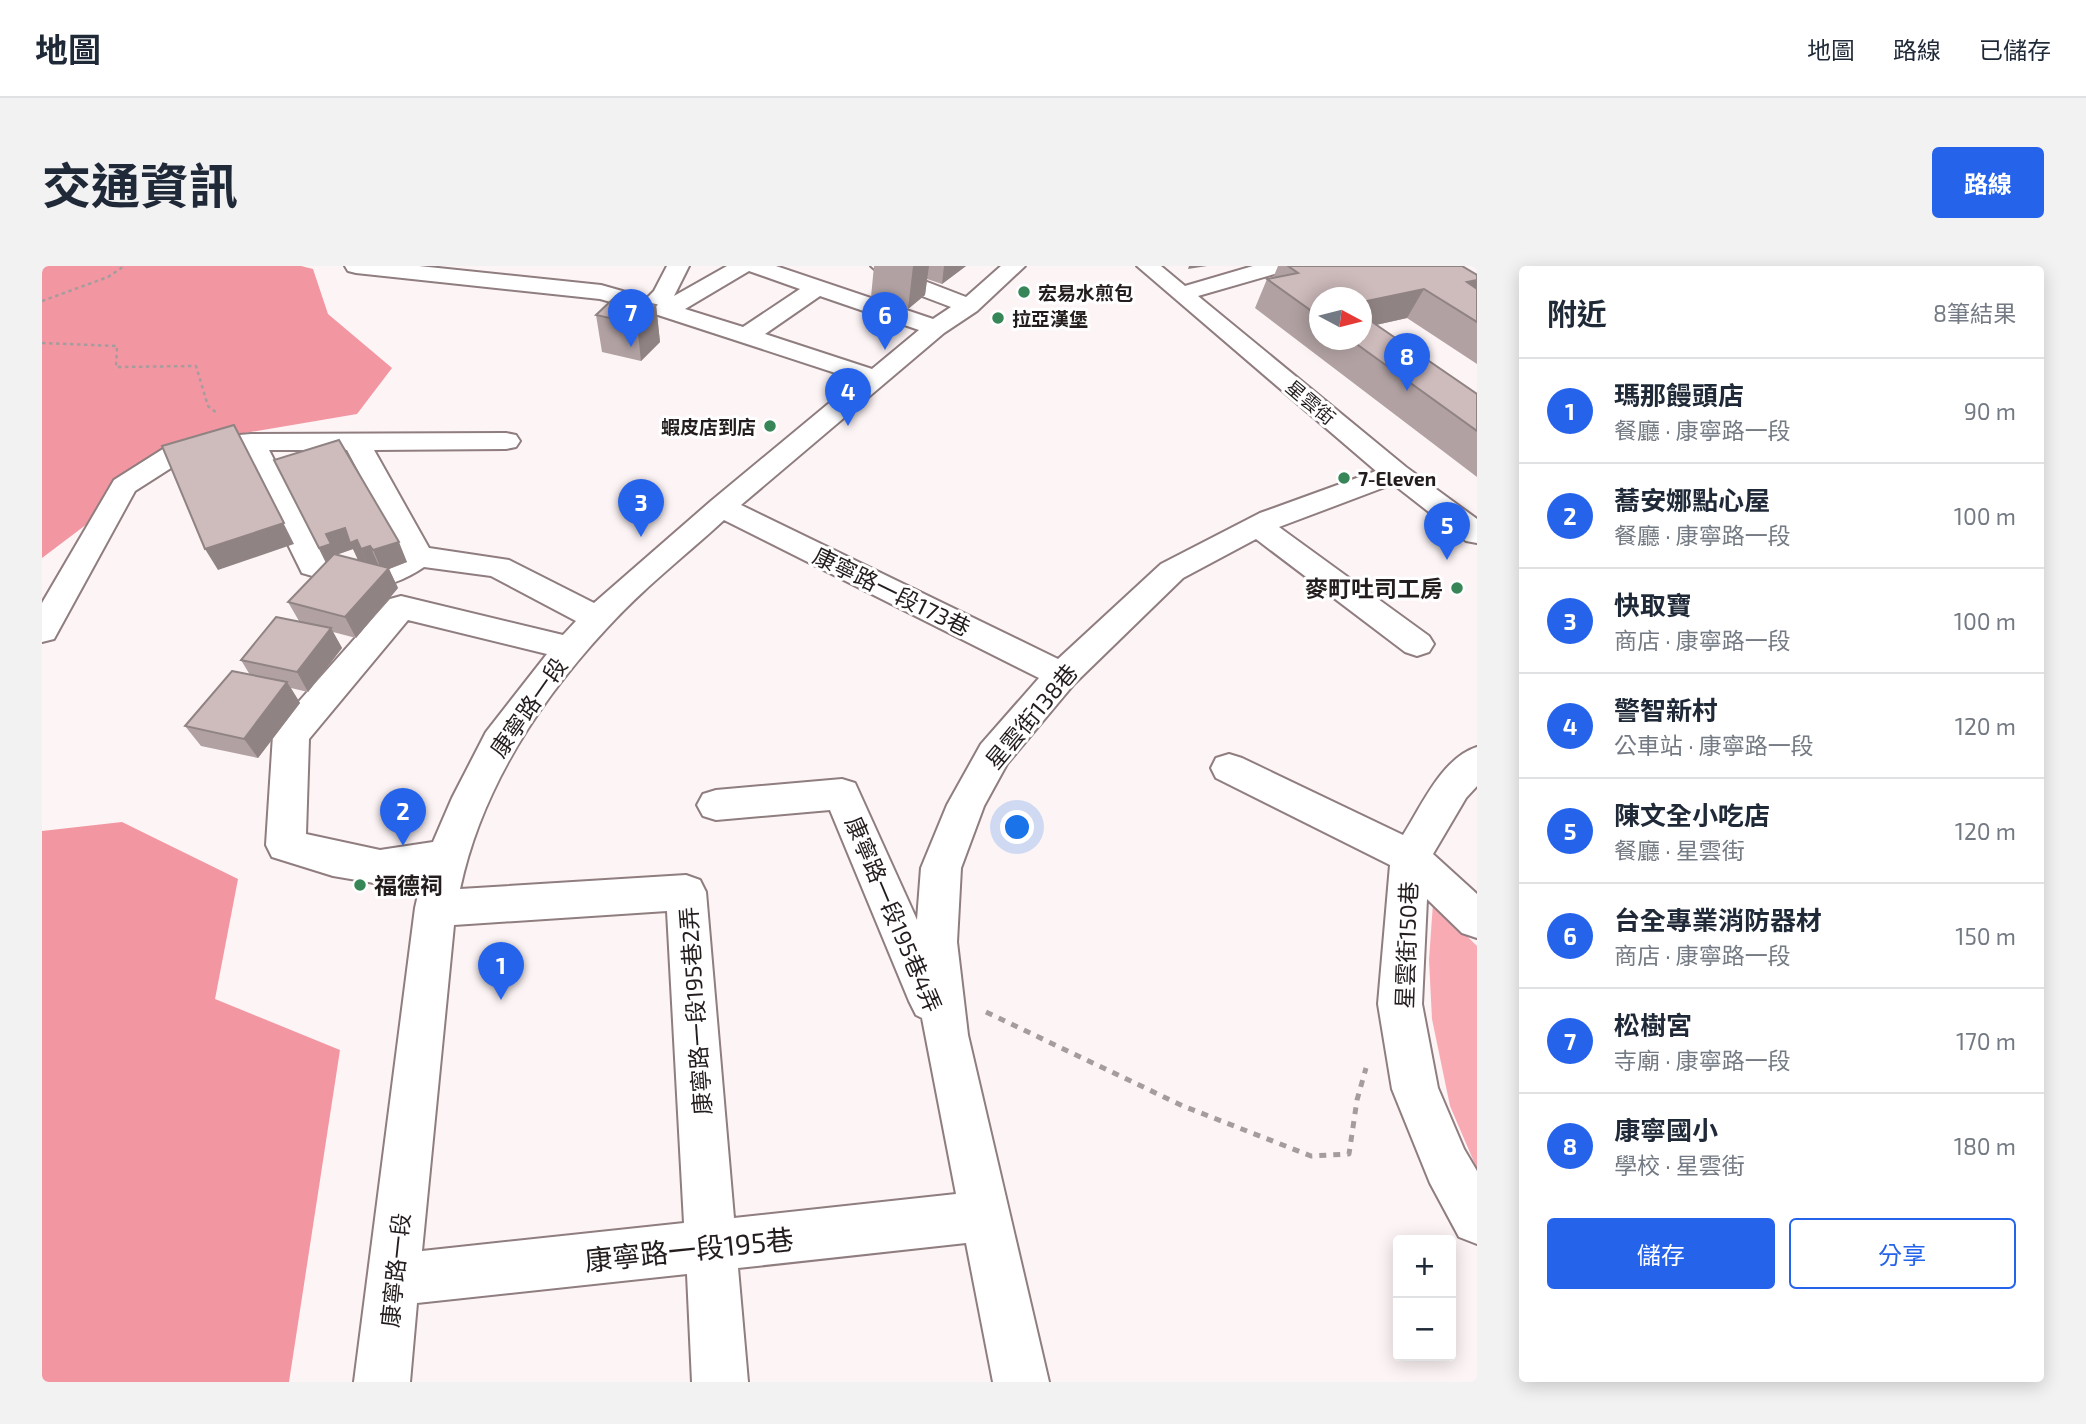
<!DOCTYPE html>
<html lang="zh-TW">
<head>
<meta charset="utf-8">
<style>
  body { margin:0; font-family:"Exo 2","Noto Sans TC",sans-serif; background:#f2f2f3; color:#1f2937 }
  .controls { position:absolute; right:21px; bottom:21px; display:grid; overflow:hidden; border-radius:7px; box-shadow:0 4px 18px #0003 }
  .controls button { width:63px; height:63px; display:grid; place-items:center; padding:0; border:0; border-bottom:2px solid #e0e1e3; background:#fff; color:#1f2937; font:35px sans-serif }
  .compass { position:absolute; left:1267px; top:21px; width:63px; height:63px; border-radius:50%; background:#fff; box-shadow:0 4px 18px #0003; rotate:97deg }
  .you { position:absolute; left:976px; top:562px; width:24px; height:24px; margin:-18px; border:5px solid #fff; border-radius:50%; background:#1a73e8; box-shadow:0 0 0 10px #1a73e833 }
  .badge { display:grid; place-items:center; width:46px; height:46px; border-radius:50%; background:#2563eb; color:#fff; font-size:23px; font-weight:700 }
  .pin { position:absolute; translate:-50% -58px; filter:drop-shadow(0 2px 4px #0008) }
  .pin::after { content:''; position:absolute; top:37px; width:24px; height:21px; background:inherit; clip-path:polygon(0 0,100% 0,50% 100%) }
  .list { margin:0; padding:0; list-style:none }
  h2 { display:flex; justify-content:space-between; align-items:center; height:91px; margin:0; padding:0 28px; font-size:30px }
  h2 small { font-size:23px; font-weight:400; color:#747a83 }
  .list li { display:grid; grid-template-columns:46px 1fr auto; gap:21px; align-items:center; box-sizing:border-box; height:105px; padding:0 28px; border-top:2px solid #e0e1e3 }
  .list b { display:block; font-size:26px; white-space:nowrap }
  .list p { margin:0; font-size:23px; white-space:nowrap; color:#747a83 }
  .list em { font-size:23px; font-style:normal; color:#747a83 }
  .actions { display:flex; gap:14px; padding:21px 28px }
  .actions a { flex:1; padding:16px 0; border:2px solid #2563eb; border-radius:7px; text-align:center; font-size:24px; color:#2563eb }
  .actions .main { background:#2563eb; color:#fff }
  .map { position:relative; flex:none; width:1435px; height:1116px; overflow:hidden; border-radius:7px }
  header { display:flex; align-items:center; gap:42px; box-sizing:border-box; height:98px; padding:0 35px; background:#fff; border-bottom:2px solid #e0e1e3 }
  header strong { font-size:33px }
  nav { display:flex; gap:38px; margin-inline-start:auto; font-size:24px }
  .intro { display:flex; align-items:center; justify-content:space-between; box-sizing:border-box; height:168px; padding:0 42px }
  h1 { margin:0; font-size:49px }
  .button { padding:18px 32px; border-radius:7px; background:#2563eb; color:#fff; font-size:24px; font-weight:700 }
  main { display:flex; gap:42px; padding:0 42px }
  aside { flex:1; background:#fff; border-radius:7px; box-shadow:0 4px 18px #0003 }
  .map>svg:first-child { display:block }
  .green { fill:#f9abb4 }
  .forest { fill:#f296a1 }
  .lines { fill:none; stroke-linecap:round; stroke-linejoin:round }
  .minor-casing { stroke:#8f7d7f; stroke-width:4 }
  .path-far1 { stroke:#a59d9d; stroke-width:2.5; stroke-dasharray:3.5 3.5; stroke-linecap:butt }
  .path { stroke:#a59d9d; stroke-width:5; stroke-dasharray:7 7; stroke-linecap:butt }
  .minor { fill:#fff; fill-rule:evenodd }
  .wall { fill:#b1a1a2; fill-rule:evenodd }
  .shaded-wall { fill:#908384 }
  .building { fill:#cebbbc; stroke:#908384; stroke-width:2 }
  .poi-dot { fill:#368657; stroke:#fff; stroke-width:2.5 }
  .labels { text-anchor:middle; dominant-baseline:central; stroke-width:6; stroke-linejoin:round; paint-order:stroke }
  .far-poi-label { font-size:19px; font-weight:bold; fill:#241d1d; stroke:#fff; text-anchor:start }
  .far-street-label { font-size:19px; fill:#241d1d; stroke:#fff }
  .poi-label { font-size:23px; font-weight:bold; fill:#241d1d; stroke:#fff; text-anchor:end }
  .street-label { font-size:23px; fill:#241d1d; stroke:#fff }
  .near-street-label { font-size:28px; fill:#241d1d; stroke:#fff }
</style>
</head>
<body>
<header>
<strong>地圖</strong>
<nav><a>地圖</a><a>路線</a><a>已儲存</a></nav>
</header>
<div class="intro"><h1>交通資訊</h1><a class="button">路線</a></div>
<main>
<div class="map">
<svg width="1435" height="1116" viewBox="0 0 1435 1116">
  <rect width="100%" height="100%" fill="#fdf4f5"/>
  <!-- green -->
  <path class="green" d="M1391 637 1435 680V903L1408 840 1390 753 1387 694Z"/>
  <!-- forest -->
  <path class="forest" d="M0 0H259L271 3 286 48 350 102 315 148 155 175 0 292Z
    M80 556 196 613 173 733 298 784 247 1116H0V565Z"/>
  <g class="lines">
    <defs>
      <path id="minor" d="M303 0H377L559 19 605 32 612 25 625 0H647L632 30 685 0H734L891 53 909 41 851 19 829 0H854L867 9 924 31 959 0H983L935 45 902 67 699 239 1016 393 1119 298 1218 247 1334 205 1095 0H1119L1143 20 1211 0H1246L1243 5 1156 30 1364 201 1435 253V277L1424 275 1351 218 1237 261 1387 370 1392 378 1387 386 1375 390 1363 386 1214 273 1141 312 1032 418 965 498 942 540 919 602 915 676 926 769 1007 1116H951L924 977 696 1002 706 1116H650L645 1008 375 1037 368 1116H312L373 642 380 611 338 618 291 610 230 591 224 579 231 469 236 459 348 333 359 330 521 369 534 355 449 310 382 301C338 331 310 321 260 307L200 185 174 187 140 195 93 225 12 373 0 376V337L72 214 121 183 174 171 209 168 464 167 474 169 478 175 474 181 464 183 332 184 387 282 467 294 552 337 669 235 815 114 616 49 558 33 314 7 306 5ZM707 5 758 23 701 61 643 43ZM778 30 877 64 830 103 723 68ZM227 184H305L360 287 334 302 282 292ZM682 254 997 412 939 478 905 539 879 602 875 654 813 517 800 513 674 524 661 528 655 539 661 550 674 554 788 544 867 735 874 749 880 752 914 928 692 952 664 626 658 614 644 609 418 623C439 524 497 435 565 362 600 323 643 290 682 254ZM366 354 505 388 444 466 410 532 391 576 338 584 264 568 267 473ZM625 645 642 957 380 985 412 659Z
        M1435 481V520L1424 532 1391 588 1435 628V672L1420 667 1385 633 1380 738 1396 822 1422 883 1435 905V978L1417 971 1388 917 1350 823 1336 738 1348 599 1174 512 1169 502 1174 492 1187 488 1200 492 1361 569C1380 539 1400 492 1435 481Z"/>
    </defs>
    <!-- minor casing -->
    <use href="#minor" class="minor-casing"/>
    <!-- path-far1 -->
    <path class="path-far1" d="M0 35 66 11 82 0
      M0 77 75 80 74 101 154 100 166 140 176 148"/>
    <!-- path -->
    <path class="path" d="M944 746 1141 840 1269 890 1307 888 1315 834 1324 802"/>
    <!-- minor -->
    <use href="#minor" class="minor"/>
  </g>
  <!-- wall -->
  <path class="wall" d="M832 0H924L900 18 885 13 883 29 866 43 829 31Z
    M1236 0H1420L1435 9V98L1365 52 1334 59 1435 128V211L1213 42 1225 13 1231 12ZM1278 32 1320 74H1278Z
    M614 39 618 76 599 95 560 86 554 49Z
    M232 194 365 296 347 303 356 322 314 372 291 366 300 382 266 426 249 422 258 437 216 492 159 480 143 460 208 409 199 394 257 355 246 336 284 297ZM311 283 316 294 294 289Z"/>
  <!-- shaded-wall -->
  <path class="shaded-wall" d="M871 0H887L883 29 866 43Z
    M902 0H924L900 18Z
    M1147 0H1165L1146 3Z
    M1435 14V24L1425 16Z
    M1382 23 1365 52 1320 62V36Z
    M614 39 618 76 599 95 595 58Z
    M192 159 252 278 176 304 163 283Z
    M303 262 315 274 324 295 318 298 311 283 294 289 287 303 277 282 284 268Z
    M357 276 365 296 347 303 356 322 314 372 303 351 340 305 331 284Z
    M328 280 337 300 328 304 319 283Z
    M289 362 300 382 266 426 255 406Z
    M245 416 258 437 216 492 202 473Z"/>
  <!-- building -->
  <path class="building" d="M1246 0H1420L1435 9V14L1425 16 1435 23V56L1382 23 1320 36V32H1278V51L1225 13 1256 7Z
    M574 30 614 39 595 58 554 49Z
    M1320 49 1435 128V165L1309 74H1320Z
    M192 159 242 257 163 283 120 180Z
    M297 174 357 276 331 284 328 280 319 283 315 274 308 277 303 262 284 268 289 278 277 282 232 194Z
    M292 288 347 302 303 351 246 336Z
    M234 351 289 362 255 406 199 394Z
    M190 405 245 416 202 473 143 460Z"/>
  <!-- markers -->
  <g class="poi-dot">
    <circle cx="982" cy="26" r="7"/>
    <circle cx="956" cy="52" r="7"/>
    <circle cx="728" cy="160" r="7"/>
    <circle cx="1302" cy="212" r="7"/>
    <circle cx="1415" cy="322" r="7"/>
    <circle cx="318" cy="619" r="7"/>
  </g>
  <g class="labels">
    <!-- far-poi labels -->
    <g class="far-poi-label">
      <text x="996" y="26">宏易水煎包</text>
      <text x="970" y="52">拉亞漢堡</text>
      <text x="714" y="160" text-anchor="end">蝦皮店到店</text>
      <text x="1316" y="212">7-Eleven</text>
    </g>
    <!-- far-street labels -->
    <g class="far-street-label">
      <text transform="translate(1269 136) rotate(40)">星雲街</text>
    </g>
    <!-- poi labels -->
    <g class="poi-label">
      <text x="1401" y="322">麥町吐司工房</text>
      <text x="332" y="619" text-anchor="start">福德祠</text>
    </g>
    <!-- street labels -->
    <g class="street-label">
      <text transform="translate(850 325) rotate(26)">康寧路一段173巷</text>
      <text transform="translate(486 441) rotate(-55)">康寧路一段</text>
      <text transform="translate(989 450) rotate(-50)">星雲街138巷</text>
      <text transform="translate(852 648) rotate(67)">康寧路一段195巷4弄</text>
      <text transform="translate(1364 679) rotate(-88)">星雲街150巷</text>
      <text transform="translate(653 745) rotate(-94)">康寧路一段195巷2弄</text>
      <text transform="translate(353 1004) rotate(-84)">康寧路一段</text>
    </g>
    <!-- near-street labels -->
    <g class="near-street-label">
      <text transform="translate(647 983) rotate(-6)">康寧路一段195巷</text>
    </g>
  </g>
</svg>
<div class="controls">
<button>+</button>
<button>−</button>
</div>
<svg class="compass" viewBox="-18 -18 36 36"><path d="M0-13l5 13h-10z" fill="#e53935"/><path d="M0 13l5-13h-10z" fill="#747a83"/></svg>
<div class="you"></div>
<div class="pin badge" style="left:459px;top:734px">1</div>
<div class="pin badge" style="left:361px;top:580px">2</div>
<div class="pin badge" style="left:599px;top:271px">3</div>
<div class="pin badge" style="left:806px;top:160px">4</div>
<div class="pin badge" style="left:1405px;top:294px">5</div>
<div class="pin badge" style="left:843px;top:84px">6</div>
<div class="pin badge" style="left:589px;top:81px">7</div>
<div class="pin badge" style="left:1365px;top:125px">8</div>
</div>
<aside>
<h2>附近<small>8筆結果</small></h2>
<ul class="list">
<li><span class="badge">1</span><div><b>瑪那饅頭店</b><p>餐廳 · 康寧路一段</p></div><em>90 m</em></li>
<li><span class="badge">2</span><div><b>蕎安娜點心屋</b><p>餐廳 · 康寧路一段</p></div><em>100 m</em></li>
<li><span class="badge">3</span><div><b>快取寶</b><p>商店 · 康寧路一段</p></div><em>100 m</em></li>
<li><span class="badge">4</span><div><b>警智新村</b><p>公車站 · 康寧路一段</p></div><em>120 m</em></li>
<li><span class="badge">5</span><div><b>陳文全小吃店</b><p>餐廳 · 星雲街</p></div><em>120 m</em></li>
<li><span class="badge">6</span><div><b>台全專業消防器材</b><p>商店 · 康寧路一段</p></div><em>150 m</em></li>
<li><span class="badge">7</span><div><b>松樹宮</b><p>寺廟 · 康寧路一段</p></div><em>170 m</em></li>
<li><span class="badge">8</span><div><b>康寧國小</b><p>學校 · 星雲街</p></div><em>180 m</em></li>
</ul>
<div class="actions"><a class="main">儲存</a><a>分享</a></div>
</aside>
</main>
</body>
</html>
